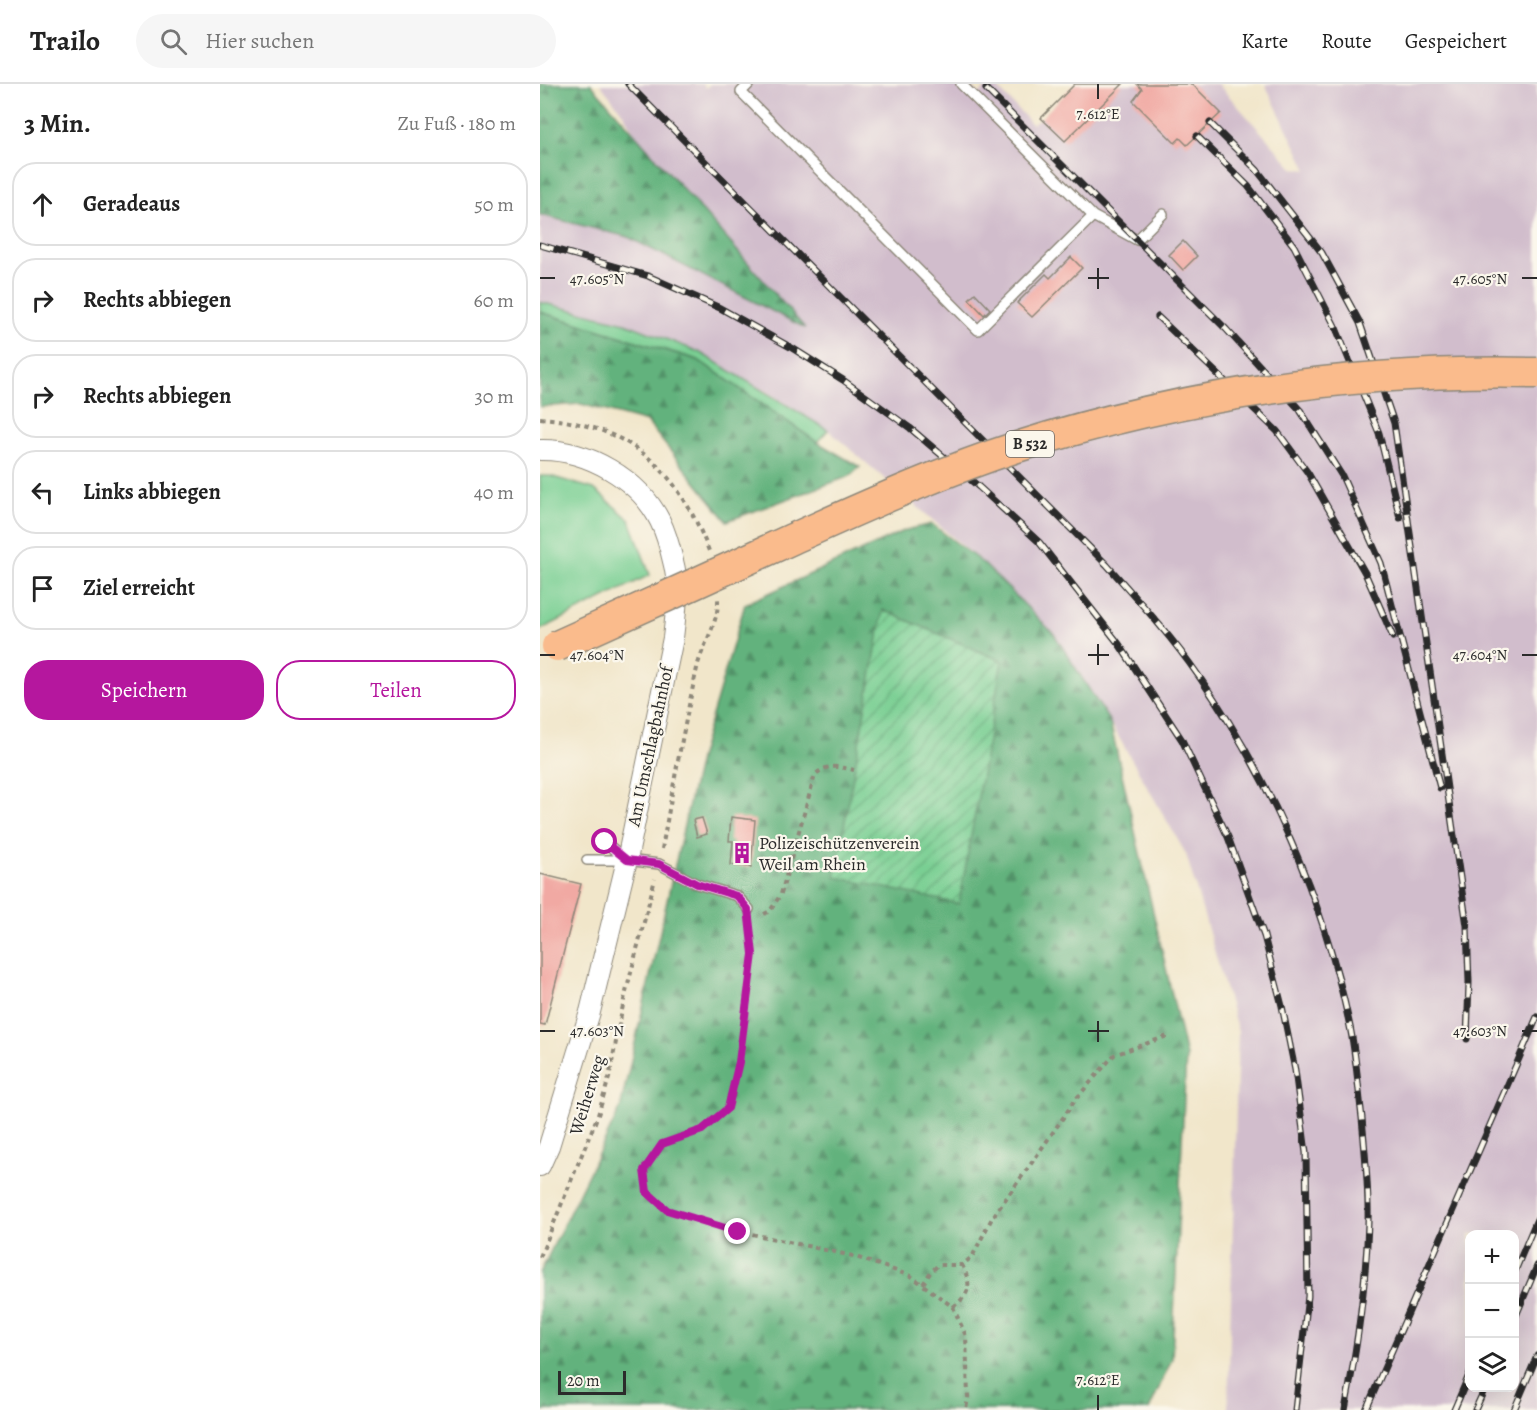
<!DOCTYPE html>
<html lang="de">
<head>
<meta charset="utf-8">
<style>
  body { margin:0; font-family:Alegreya,serif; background:#f6f6f6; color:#222 }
  .controls { position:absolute; right:18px; bottom:18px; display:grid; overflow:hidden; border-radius:12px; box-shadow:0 6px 24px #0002 }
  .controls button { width:54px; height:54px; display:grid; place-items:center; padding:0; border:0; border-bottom:2px solid #e0e0e0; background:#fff; color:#222; font:30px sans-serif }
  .scale { position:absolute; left:18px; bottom:15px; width:68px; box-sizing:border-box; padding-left:6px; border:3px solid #2b2b2b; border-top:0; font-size:16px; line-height:21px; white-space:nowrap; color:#2b2b2b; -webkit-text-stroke:4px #fbf7ec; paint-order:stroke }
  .stop { position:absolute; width:18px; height:18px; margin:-14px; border:4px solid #b5179e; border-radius:50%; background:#fff }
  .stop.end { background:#b5179e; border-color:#fff; box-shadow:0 2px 6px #0008 }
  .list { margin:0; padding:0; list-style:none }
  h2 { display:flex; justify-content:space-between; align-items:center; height:78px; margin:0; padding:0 24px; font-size:26px }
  h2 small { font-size:20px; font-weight:400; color:#767676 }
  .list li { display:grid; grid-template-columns:39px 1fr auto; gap:18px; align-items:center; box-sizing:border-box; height:84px; margin:0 12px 12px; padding:0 12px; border:2px solid #e0e0e0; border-radius:24px }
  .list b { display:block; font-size:22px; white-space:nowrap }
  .list em { font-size:20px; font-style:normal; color:#767676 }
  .actions { display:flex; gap:12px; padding:18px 24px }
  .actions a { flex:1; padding:14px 0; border:2px solid #b5179e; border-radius:24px; text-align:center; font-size:21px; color:#b5179e }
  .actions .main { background:#b5179e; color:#fff }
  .icon { flex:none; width:33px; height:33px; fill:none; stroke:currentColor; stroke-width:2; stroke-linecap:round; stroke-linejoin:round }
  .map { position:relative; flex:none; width:997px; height:1326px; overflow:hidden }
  header { display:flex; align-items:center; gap:36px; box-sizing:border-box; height:84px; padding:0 30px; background:#fff; border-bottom:2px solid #e0e0e0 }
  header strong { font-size:28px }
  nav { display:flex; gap:33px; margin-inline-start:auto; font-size:21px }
  .search { width:420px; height:54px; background:#f6f6f6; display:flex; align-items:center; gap:15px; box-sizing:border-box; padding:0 21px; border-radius:33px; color:#767676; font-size:22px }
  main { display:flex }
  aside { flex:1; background:#fff }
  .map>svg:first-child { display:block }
  .railway { fill:#d1bdcc; fill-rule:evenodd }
  .grass { fill:#79cf93; stroke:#527d5f; stroke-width:1.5 }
  .forest { fill:url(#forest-firs); stroke:#466e54; stroke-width:1.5 }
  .garden { fill:url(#garden-furrows); stroke:#527d5f; stroke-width:1.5 }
  .building { fill:#f1a9a3 }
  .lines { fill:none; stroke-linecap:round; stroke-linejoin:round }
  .lane-casing { stroke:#8e887a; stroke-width:12 }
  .street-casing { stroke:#8e887a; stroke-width:22 }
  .path { stroke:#8e887a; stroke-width:4; stroke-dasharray:4.5 4.5; stroke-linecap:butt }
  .lane { stroke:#fff; stroke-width:9 }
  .street { stroke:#fff; stroke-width:20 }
  .rail-casing { stroke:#2b2b2b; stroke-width:7 }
  .rail { stroke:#fbf7ec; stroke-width:4.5; stroke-dasharray:14; stroke-linecap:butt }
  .primary-bridge-casing { stroke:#8e887a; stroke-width:33; stroke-linecap:butt }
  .primary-bridge { stroke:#fabb8c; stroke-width:30 }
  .route { stroke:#b5179e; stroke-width:8 }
  .ticks { fill:none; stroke:#2b2b2b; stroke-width:2 }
  .labels { text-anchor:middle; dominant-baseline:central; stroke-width:4.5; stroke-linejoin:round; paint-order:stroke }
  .shield { fill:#fbf7ec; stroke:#696865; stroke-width:1.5 }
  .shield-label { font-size:16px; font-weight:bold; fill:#2b2b2b }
  .street-label { font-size:18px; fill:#2b2b2b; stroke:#fbf7ec }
  .poi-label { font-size:18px; fill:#2b2b2b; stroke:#fbf7ec; text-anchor:start }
  .ticks-label { font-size:15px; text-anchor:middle; fill:#2b2b2b; stroke:#fbf7ec; stroke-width:4.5; stroke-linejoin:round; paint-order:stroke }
</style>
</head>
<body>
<header>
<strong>Trailo</strong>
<div class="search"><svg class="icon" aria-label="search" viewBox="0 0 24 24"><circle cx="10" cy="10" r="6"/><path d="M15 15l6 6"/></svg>Hier suchen</div>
<nav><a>Karte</a><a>Route</a><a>Gespeichert</a></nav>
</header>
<main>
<aside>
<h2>3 Min.<small>Zu Fuß · 180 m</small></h2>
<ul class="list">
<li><svg class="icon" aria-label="ahead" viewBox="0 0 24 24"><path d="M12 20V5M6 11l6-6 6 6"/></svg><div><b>Geradeaus</b></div><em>50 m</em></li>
<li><svg class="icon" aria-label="right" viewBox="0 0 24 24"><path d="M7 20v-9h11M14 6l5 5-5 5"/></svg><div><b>Rechts abbiegen</b></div><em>60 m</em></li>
<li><svg class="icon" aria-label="right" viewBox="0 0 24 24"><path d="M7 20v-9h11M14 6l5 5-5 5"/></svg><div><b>Rechts abbiegen</b></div><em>30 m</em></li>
<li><svg class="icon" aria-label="left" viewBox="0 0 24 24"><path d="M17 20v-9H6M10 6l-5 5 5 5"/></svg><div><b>Links abbiegen</b></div><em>40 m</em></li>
<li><svg class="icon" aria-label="arrive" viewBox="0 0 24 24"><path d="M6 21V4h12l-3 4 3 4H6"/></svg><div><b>Ziel erreicht</b></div></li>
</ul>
<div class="actions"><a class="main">Speichern</a><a>Teilen</a></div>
</aside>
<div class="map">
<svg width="997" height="1326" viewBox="0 0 997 1326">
  <defs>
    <pattern id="forest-firs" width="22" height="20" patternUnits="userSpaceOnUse" patternTransform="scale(1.5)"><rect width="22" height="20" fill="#62b27d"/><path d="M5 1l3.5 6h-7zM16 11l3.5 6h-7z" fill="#519167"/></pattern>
    <pattern id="garden-furrows" width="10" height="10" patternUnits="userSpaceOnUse" patternTransform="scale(1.5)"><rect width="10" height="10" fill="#79cf93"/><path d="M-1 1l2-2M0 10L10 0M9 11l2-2" fill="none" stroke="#63a878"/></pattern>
  </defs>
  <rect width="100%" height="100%" fill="#fbf7ec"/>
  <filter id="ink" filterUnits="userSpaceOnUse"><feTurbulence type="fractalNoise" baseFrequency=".0167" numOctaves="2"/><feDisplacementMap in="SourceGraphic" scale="12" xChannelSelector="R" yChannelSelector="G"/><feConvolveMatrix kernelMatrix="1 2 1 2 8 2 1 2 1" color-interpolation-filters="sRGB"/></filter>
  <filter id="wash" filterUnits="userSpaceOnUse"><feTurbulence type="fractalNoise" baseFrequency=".008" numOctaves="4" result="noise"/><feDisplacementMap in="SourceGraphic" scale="24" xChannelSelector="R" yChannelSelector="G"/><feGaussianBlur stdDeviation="1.35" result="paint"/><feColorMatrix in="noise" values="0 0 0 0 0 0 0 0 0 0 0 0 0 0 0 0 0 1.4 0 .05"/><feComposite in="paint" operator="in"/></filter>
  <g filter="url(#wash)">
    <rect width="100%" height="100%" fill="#f1e6ca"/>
    <!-- railway -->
    <path class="railway" d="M60 0H163L166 4 170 0H428L439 10 450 0H454L492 40 501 34 535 0H678L753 84 767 86 725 0H997V1326H688L698 948 646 770 570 638 514 550 444 480 288 346 226 307 85 239 0 218V113L161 159 80 25ZM930 1150H975V1304H930Z"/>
    <!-- grass -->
    <path class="grass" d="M0 218 85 239 159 268 288 346 277 358 158 276 0 228Z
      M0 392H10L54 405 90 436 110 491 0 546Z"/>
    <!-- forest -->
    <path class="forest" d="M0 0H51L265 244 88 153 0 131Z
      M0 228 158 276 277 358 320 383 310 392 187 437 107 338 41 320 0 323Z
      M392 440 444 480 514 550 570 638 646 972 632 1275 609 1326H0V1189L80 1025 159 675 205 520 366 446Z"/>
    <!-- garden -->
    <path class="garden" d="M343 526 462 577 419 820 295 793Z"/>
    <g id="blocks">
      <!-- building -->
      <path class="building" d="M535 0H583L525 57 501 34Z
        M597 0H652L681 29 647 61 640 54 635 59 593 17 602 5Z
        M643 157 657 172 643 186 629 171Z
        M531 173 542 184 492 233 477 219 506 190 510 194Z
        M435 209 450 225 444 231 429 215Z
        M191 733 215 736 211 783 191 781 193 757H189Z
        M162 734 167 750 157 753 153 736Z
        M0 790 41 800 5 941 0 940Z"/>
    </g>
  </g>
  <g filter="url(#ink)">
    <use href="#blocks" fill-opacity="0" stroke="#8e887a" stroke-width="1.5"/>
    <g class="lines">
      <defs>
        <path id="lane" d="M209 0 201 8 438 246 553 132
          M421 0 553 132 597 156 623 130
          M65 758 86 776
          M47 776H87L119 780 157 800 197 812 209 825"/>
        <path id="street" d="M0 366C47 365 99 395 120 437 126 449 130 464 133 477 140 502 136 528 133 554L87 776 50 928 9 1062 0 1082"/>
      </defs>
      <!-- lane casing -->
      <use href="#lane" class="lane-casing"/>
      <!-- street casing -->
      <use href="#street" class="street-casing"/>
      <!-- path -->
      <path class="path" d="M0 334C90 341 137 384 169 467
        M122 765C133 703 144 641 158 580 164 559 179 537 178 515
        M224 830 230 827 241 810 275 691C287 679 299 683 314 686
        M210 840 213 870 199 978 188 1024 162 1045 122 1060 104 1086 107 1108 127 1126 198 1147 313 1172 371 1192 413 1223 426 1252 428 1313 426 1326
        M0 1173 58 1031 69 994 84 916 115 795
        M383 1200 390 1189 398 1181H422L432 1173 452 1134 493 1077 536 1015 574 971 630 951
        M413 1223C431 1209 432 1201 422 1181"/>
      <!-- lane -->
      <use href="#lane" class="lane"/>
      <!-- street -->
      <use href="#street" class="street"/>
      <defs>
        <path id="rail" d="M88 0 567 481C598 516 631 552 658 591 730 694 783 815 809 938 816 969 818 1002 822 1034 825 1069 829 1104 828 1139 826 1202 817 1264 805 1326
          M446 5 686 245 760 326 802 392 841 479 900 704
          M670 39 717 86 782 169 820 239 854 339 927 842 929 898 927 955
          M657 52 708 102 754 162 796 244 839 349 860 434
          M0 161 108 192 180 224 252 264 303 296 370 344 439 403 499 458 579 560 642 656 688 753 724 852 742 922 755 986 766 1069 768 1212 755 1326
          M618 233 737 347 768 389 825 489 853 553
          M975 1187 997 1135
          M975 1234 997 1182
          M826 1326 997 933
          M914 1326 930 1289
          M935 1326 945 1304
          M974 1326 997 1272"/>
      </defs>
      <!-- rail casing -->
      <use href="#rail" class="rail-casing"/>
      <!-- rail -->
      <use href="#rail" class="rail"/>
      <defs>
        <path id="primary-bridge" d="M17 562C95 527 174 491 252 455 326 422 400 388 477 363 646 309 820 285 997 289"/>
      </defs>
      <!-- primary-bridge casing -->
      <use href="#primary-bridge" class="primary-bridge-casing"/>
      <!-- primary-bridge -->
      <use href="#primary-bridge" class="primary-bridge"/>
    </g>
  </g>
  <g class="lines" filter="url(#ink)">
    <!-- route -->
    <path class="route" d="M65 758 87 776 119 780 157 800 197 812 208 825 213 870 199 978 188 1024 162 1046 122 1060 104 1086 107 1108 127 1126 198 1148"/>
  </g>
  <!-- ticks -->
  <path class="ticks" d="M558 0V15M558 184V205M0 194H15M548 194H569M982 194H997M558 560V581M0 571H15M548 571H569M982 571H997M558 937V958M0 947H15M548 947H569M982 947H997M558 1311V1326"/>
  <!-- icons -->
  <defs>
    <symbol id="building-bare" viewBox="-9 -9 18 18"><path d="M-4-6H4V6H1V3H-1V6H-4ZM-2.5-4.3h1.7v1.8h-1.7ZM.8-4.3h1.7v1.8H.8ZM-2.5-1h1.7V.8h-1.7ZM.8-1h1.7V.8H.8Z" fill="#b5179e" stroke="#fbf7ec" stroke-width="2.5" paint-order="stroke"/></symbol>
  </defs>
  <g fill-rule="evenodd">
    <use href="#building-bare" x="187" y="754" width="30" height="30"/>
  </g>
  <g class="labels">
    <!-- shield labels -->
    <rect class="shield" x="466" y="347" width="48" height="26" rx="4.5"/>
    <g class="shield-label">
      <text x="490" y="360">B 532</text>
    </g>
    <!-- street labels -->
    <g class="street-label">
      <text transform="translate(110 662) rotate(-78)">Am Umschlagbahnhof</text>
      <text transform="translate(47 1011) rotate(-73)">Weiherweg</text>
    </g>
    <!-- poi labels -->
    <g class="poi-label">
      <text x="219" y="759">Polizeischützenverein<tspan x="219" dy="21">Weil am Rhein</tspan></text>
    </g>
  </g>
  <g class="ticks-label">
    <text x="558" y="35">7.612°E</text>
    <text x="57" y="200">47.605°N</text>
    <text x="940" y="200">47.605°N</text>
    <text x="57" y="576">47.604°N</text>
    <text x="940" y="576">47.604°N</text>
    <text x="57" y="952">47.603°N</text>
    <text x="940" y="952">47.603°N</text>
    <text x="558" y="1301">7.612°E</text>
  </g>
</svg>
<div class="controls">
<button>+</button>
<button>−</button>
<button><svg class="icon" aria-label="layers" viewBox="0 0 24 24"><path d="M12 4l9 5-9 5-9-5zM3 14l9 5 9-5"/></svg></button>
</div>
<div class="scale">20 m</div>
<div class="stop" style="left:65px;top:758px"></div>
<div class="stop end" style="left:198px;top:1148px"></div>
</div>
</main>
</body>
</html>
